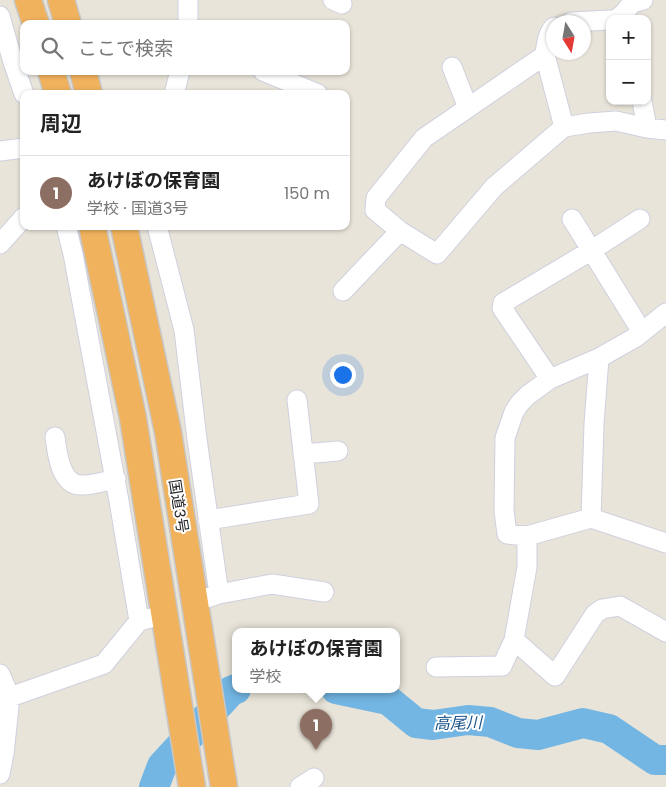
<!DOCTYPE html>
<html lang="ja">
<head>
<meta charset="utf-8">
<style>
  body { margin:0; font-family:Poppins,"Noto Sans JP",sans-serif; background:#f6f6f6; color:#222 }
  .controls { position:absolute; right:15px; top:15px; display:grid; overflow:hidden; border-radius:10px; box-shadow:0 1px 4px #0004 }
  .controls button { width:45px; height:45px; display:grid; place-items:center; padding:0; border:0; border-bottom:1px solid #e0e0e0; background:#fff; color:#222; font:25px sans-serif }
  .compass { position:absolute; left:546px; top:15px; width:45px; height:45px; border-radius:50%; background:#fff; box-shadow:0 1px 4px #0004; rotate:169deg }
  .you { position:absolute; left:342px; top:374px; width:18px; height:18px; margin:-12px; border:4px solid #fff; border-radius:50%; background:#1a73e8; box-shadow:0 0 0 8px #1a73e833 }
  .badge { display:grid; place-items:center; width:32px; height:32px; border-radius:50%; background:#454cea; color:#fff; font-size:16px; font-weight:700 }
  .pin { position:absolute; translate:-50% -41px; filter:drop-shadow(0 1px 2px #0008) }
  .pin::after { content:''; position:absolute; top:26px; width:18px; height:15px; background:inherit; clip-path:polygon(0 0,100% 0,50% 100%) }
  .popup { position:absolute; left:232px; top:628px; width:168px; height:65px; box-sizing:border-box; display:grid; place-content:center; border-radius:10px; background:#fff; filter:drop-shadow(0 1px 4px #0005); font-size:16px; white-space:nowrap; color:#767676 }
  .popup b { font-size:19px; color:#222 }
  .popup::after { content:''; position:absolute; left:50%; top:100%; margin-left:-10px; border:10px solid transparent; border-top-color:#fff }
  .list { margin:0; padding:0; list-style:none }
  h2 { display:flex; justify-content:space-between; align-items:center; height:65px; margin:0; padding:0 20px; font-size:21px }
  h2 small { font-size:16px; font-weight:400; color:#767676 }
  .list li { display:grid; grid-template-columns:32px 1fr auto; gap:15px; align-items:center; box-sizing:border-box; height:75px; padding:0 20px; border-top:1px solid #e0e0e0 }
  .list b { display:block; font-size:19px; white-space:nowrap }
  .list p { margin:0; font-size:16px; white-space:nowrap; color:#767676 }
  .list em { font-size:16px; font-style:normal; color:#767676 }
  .icon { flex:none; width:28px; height:28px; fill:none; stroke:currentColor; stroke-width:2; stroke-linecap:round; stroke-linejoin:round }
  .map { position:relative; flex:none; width:666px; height:787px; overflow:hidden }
  .search { position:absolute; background:#fff; box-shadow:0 1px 4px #0004; left:20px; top:20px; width:330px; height:55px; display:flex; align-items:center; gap:12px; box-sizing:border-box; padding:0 18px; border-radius:10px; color:#767676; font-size:19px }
  .panel { position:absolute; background:#fff; box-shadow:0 1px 4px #0004; left:20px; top:90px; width:330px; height:140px; border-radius:10px }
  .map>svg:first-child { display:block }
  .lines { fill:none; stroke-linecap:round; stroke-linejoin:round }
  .river { stroke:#73b6e3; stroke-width:30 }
  .minor-casing { stroke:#cfd0df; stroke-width:21 }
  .highway-casing { stroke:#c7c7c7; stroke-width:29 }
  .minor { stroke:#fff; stroke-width:19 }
  .highway { stroke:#f0b25d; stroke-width:26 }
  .labels { text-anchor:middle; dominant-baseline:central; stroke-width:4; stroke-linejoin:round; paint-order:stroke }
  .street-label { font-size:15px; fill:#272727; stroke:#fff }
  .water-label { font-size:16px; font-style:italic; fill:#17528a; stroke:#fff }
</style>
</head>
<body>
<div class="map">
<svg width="666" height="787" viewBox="0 0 666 787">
  <rect width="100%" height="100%" fill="#e9e4d9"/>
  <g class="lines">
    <!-- river -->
    <path class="river" d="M336 689 388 700 416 723 433 725 468 720 490 722 518 733 538 735 583 723 609 729 655 760H666
      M154 787 162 766 231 691 236 689"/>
    <defs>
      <path id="minor" d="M188 0V24
        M333 0 342 4
        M0 16 13 62 24 94
        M617 19 624 13 632 3 643 0
        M571 22 610 20
        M545 55C546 46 547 34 554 27
        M452 67 468 108
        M263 71 318 94
        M174 94 180 71
        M642 101 647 128
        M564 127 494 187 437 254 400 231 375 210 376 198 424 138 545 55 564 127 589 123 616 121 647 128 666 130
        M0 151 24 148
        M572 219 642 332
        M66 226 73 254 119 501 139 621
        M157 226 184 330 197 439 219 594 195 602
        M0 244 24 217
        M343 291 400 231
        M666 313 636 337 599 358 550 379 528 395 520 403 514 412 505 438 504 511 507 534 527 536 591 518 666 543
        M550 379 502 308 503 303 592 250 640 219
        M55 437C57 452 60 484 80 485 91 486 105 481 116 479
        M303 454 338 451
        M591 518 594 424 599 358
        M208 520 309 504 297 400
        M219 594 272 584 324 592
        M514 640 555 676 595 614 602 609 620 606 666 632
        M436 667 502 666 514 640 527 567V536
        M0 674 10 697 4 754 0 774
        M0 697H10L104 664 139 621 151 618
        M300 787 314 778"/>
      <path id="highway" d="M28 0 36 24
        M61 0 68 24
        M51 71 58 94
        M83 71 89 94
        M92 226 111 314 133 418 192 787
        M124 226 168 432 224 787"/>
    </defs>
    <!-- minor casing -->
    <use href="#minor" class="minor-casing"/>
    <!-- highway casing -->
    <use href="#highway" class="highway-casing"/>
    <!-- minor -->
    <use href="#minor" class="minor"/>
    <!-- highway -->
    <use href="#highway" class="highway"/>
  </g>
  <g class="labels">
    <!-- street labels -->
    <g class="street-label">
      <text transform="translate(179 506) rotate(81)">国道3号</text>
    </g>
    <!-- water labels -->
    <g class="water-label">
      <text transform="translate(458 723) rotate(-1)">高尾川</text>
    </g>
  </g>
</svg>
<div class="controls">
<button>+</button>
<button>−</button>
</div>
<svg class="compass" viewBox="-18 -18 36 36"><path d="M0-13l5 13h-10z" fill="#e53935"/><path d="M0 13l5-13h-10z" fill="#767676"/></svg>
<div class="you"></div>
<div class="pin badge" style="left:316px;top:750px;background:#8d6e63">1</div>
<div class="popup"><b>あけぼの保育園</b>学校</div>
<div class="search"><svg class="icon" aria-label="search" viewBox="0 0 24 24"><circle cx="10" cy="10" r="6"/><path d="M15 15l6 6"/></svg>ここで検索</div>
<section class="panel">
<h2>周辺<small></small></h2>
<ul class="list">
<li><span class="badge" style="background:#8d6e63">1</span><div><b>あけぼの保育園</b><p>学校 · 国道3号</p></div><em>150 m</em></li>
</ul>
</section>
</div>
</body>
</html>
